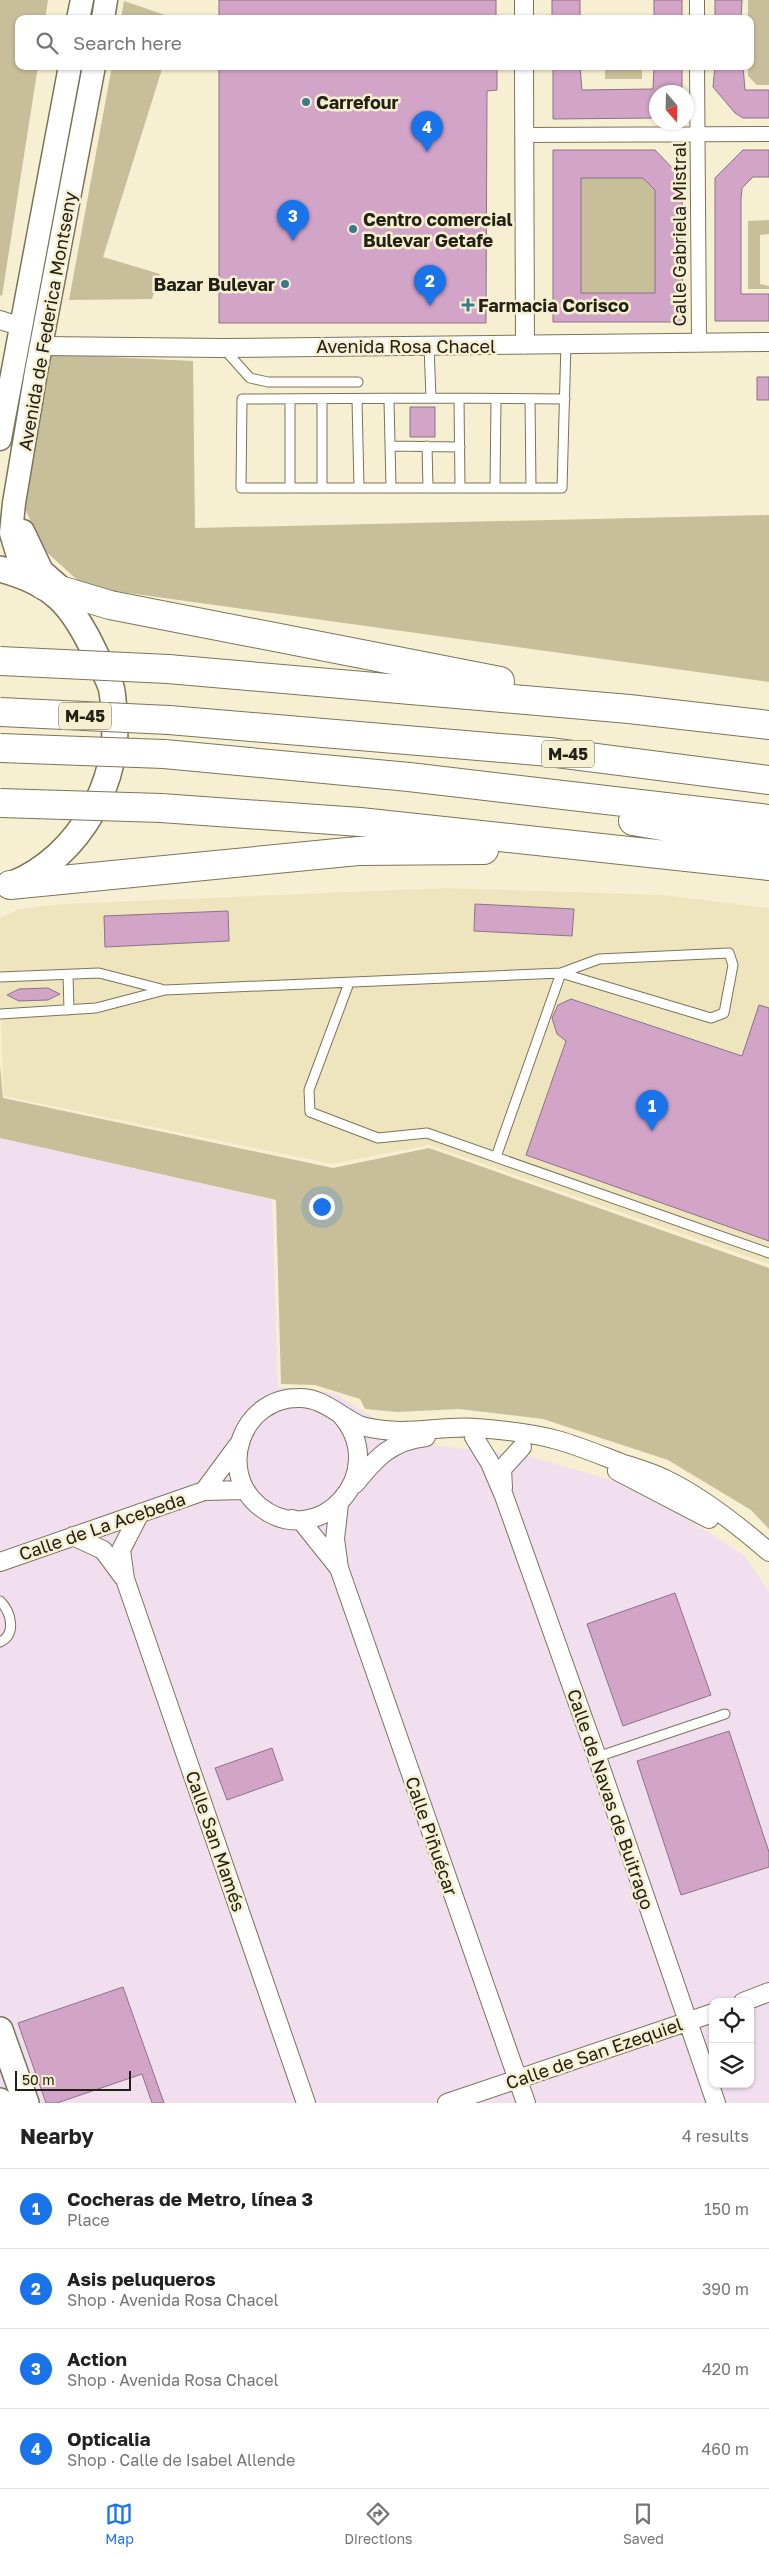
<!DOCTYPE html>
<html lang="en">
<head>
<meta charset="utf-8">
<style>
  body { margin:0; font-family:"Golos Text",sans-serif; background:#f2f2f2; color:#222 }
  .controls { position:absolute; right:15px; bottom:15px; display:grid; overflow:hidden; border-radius:10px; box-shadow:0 1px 4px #0004 }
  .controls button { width:45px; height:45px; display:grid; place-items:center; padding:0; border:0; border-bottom:1px solid #e0e0e0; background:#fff; color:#222; font:25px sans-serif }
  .compass { position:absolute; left:649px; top:85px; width:45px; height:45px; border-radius:50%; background:#fff; box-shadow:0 1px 4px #0004; rotate:160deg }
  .scale { position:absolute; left:15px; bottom:12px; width:116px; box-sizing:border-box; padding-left:5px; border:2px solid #232115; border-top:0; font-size:14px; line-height:18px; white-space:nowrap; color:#232115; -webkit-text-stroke:4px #f7efd1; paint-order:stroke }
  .you { position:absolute; left:321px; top:1206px; width:18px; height:18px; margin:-12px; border:4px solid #fff; border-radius:50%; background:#1a73e8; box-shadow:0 0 0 8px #1a73e833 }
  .badge { display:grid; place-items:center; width:32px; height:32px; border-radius:50%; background:#1a73e8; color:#fff; font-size:16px; font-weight:700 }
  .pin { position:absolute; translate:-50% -41px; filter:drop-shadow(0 1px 2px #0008) }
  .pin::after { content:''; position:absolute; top:26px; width:18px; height:15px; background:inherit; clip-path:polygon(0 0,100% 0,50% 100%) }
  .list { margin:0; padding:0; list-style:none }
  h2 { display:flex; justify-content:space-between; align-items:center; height:65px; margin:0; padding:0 20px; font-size:21px }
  h2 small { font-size:16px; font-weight:400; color:#767676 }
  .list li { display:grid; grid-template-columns:32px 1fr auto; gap:15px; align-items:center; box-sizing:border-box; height:80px; padding:0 20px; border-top:1px solid #e0e0e0 }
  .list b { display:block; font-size:19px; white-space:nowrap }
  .list p { margin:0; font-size:16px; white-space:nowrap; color:#767676 }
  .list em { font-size:16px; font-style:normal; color:#767676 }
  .icon { flex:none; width:28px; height:28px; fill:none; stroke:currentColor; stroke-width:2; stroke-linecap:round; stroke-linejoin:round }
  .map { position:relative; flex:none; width:769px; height:2103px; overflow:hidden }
  .search { position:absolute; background:#fff; box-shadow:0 1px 4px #0004; left:15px; right:15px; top:15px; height:55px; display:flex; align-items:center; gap:12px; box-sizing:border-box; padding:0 18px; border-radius:10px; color:#767676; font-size:19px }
  .sheet { height:385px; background:#fff }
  nav { display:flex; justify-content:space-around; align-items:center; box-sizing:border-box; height:70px; border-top:1px solid #e0e0e0; background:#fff; font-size:14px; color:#767676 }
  nav a { display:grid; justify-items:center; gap:2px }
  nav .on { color:#1a73e8 }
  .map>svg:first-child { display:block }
  .industrial { fill:#f1deef; fill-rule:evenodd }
  .built { fill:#eee5bf }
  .green { fill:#c7be9a }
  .building { fill:#d2a4c8; stroke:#8b7386; fill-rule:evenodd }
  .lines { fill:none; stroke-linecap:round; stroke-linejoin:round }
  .service-casing { stroke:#7b7459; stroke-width:11 }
  .pedestrian-casing { stroke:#7b7459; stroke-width:16 }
  .minor-casing { stroke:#7b7459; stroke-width:20 }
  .tertiary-casing { stroke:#7b7459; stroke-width:25 }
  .secondary-casing { stroke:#7b7459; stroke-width:28 }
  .motorway-casing { stroke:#7b7459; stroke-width:30 }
  .service { stroke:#fff; stroke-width:9 }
  .pedestrian { stroke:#fff; stroke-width:14 }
  .minor { stroke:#fff; stroke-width:18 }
  .tertiary { stroke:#fff; stroke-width:22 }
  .secondary { stroke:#fff; stroke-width:25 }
  .motorway { stroke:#fff; stroke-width:28 }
  .motorway-bridge-casing { stroke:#7b7459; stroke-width:30; stroke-linecap:butt }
  .motorway-bridge { stroke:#fff; stroke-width:28 }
  .poi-dot { fill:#3a7a8e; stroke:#f7efd1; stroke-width:2 }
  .labels { text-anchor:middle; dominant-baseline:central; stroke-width:5; stroke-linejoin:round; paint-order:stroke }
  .shield { fill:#f7efd1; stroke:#635f4d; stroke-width:1 }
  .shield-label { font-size:16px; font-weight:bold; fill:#232115 }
  .poi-label { font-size:18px; font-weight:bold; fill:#232115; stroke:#f7efd1; text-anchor:start }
  .street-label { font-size:18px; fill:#232115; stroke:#f7efd1 }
</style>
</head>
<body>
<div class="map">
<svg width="769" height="2103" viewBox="0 0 769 2103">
  <rect width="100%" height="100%" fill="#f7efd1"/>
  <!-- industrial -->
  <path class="industrial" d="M0 1138 272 1200 278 1387 333 1393 415 1443 528 1456 635 1487 744 1555 769 1592V2103H0ZM713 2002H750V2084H713Z"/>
  <!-- built -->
  <path class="built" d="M445 888 662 895 769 908V1264L429 1145 332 1164 4 1096 0 1001V918L19 909 64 904Z"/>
  <!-- green -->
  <path class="green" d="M0 0H48L45 19H19V66H38L2 296 0 295Z
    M748 0H769V85H757L748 76 750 19H748Z
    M124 1 177 19H121Z
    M112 66H163L103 257 160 274 152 299 69 300Z
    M605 66H642V79H605Z
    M581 178H643L655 190V293H581Z
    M769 220V234L760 235V284L769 286V289H748V221Z
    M49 354 193 361 195 528 769 515V682L85 587 41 547 25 508Z
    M0 1065 3 1098 333 1168 429 1148 769 1268V1529L751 1510 668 1460 543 1419 459 1409 397 1412 365 1409 360 1399 315 1385 281 1384 276 1200 0 1138Z"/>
  <!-- building -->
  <path class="building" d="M219 0H496V19H219Z
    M552 0H580V19H552Z
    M654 0H682V19H654Z
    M715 0H742L741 19H715Z
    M219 66H497V90L487 91 486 323H219Z
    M553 66H580L582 90 653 89 654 66H682V92H656V118L553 119Z
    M715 66H743L745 90H769V118H743L735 113 713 87Z
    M553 150H655L682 178 683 322H553ZM581 178H643L655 190V293H581Z
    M743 150H769V177H753L742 188 741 199V294H769V321H715V178Z
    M757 377H769V400H757Z
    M410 407H435V437H410Z
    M475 904 574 909 572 936 474 931Z
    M228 911 229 941 105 947 104 916Z
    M48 988 60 994 48 1000 19 1001 7 995 19 989Z
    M571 999 742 1056 759 1005 769 1008V1241L526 1155 566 1041 557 1034 552 1018 558 1005Z
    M675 1593 711 1695 623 1726 587 1624Z
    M729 1731 769 1852V1867L681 1895 637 1761Z
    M272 1748 283 1780 227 1800 215 1768Z
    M123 1987 164 2103H152L142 2074 57 2103H46L18 2023Z"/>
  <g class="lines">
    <defs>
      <path id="service" d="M429 346 431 398 242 399 241 488H562L566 343
        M224 349 250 378 268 382H358
        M431 398 565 399
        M290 399V488
        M322 399V488
        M459 399 460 488
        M530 399 531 488
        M357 400 359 488
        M389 400 391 488
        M390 446 460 447
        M427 446 428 488
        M495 488 496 399
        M68 975 69 1010
        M0 977 99 973 165 990
        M349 983 309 1090 310 1112 378 1138 427 1133 769 1253
        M0 1014 96 1008 165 990 561 973 599 959 729 953 733 965 724 1013 711 1018 561 973
        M496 1157 561 973
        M0 1601C11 1612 17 1634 0 1642
        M597 1757 725 1714"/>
      <path id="pedestrian" d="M697 0V19
        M697 66 699 341
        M524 135 769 134"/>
      <path id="minor" d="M524 19V0
        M524 66 525 345
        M0 320 22 327
        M42 346 222 348 769 342
        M340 1414C393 1472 318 1554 259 1506 216 1470 242 1398 298 1398 322 1397 338 1415 359 1425 366 1428 376 1429 384 1430 414 1434 447 1425 477 1428 503 1430 533 1433 557 1440 579 1446 600 1455 621 1463 636 1468 651 1472 665 1479 701 1496 739 1526 769 1552
        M474 1437 490 1463 504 1496 597 1757 716 2103
        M617 1471 709 1519
        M355 1484C376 1458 391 1441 426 1437
        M503 1488 502 1469 522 1447
        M204 1491 238 1445
        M339 1504 335 1539 339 1568 526 2103
        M140 1513 121 1550 125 1579 306 2103
        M292 1519 302 1522 338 1567
        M73 1536 103 1550 123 1577
        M0 1562 204 1491 245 1490
        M743 2002 769 1992
        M447 2103 713 2013"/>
      <path id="tertiary" d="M78 19 82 0
        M103 19 106 0
        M0 439 70 66
        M23 531 42 571 66 592
        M24 576 11 533 14 503 36 372 94 66"/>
      <path id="secondary" d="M0 569C53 583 72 604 95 653 100 664 107 675 111 687 113 694 113 702 114 710 122 780 80 856 13 884
        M0 2030 26 2103
        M0 2101 1 2103"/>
      <path id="motorway" d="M43 585 110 605 500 681
        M168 669 629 709 769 725
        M169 720 549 752 769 780
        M164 754 409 777 769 819
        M161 808 360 822 769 866
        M633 821 769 845
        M10 885 358 851 484 850"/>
    </defs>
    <!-- service casing -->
    <use href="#service" class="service-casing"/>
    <!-- pedestrian casing -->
    <use href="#pedestrian" class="pedestrian-casing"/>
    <!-- minor casing -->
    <use href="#minor" class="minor-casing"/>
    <!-- tertiary casing -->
    <use href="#tertiary" class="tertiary-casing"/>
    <!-- secondary casing -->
    <use href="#secondary" class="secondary-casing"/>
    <!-- motorway casing -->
    <use href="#motorway" class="motorway-casing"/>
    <!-- service -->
    <use href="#service" class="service"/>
    <!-- pedestrian -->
    <use href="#pedestrian" class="pedestrian"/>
    <!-- minor -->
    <use href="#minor" class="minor"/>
    <!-- tertiary -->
    <use href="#tertiary" class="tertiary"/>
    <!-- secondary -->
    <use href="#secondary" class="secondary"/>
    <!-- motorway -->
    <use href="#motorway" class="motorway"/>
    <defs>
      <path id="motorway-bridge" d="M0 661 168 669
        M0 712 169 720
        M0 748 164 754
        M0 803 161 808"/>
    </defs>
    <!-- motorway-bridge casing -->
    <use href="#motorway-bridge" class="motorway-bridge-casing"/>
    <!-- motorway-bridge -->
    <use href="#motorway-bridge" class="motorway-bridge"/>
  </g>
  <!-- markers -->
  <g class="poi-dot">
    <circle cx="306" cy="102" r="5"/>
    <circle cx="353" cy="229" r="5"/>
    <circle cx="285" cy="284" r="5"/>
    <path d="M465.5 297.5h5v5h5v5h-5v5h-5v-5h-5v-5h5z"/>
  </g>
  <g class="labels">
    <!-- shield labels -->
    <g class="shield">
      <rect x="59" y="702.5" width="52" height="27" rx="4"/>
      <rect x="542" y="740.5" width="52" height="27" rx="4"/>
    </g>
    <g class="shield-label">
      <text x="85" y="716">M-45</text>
      <text x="568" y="754">M-45</text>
    </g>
    <!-- poi labels -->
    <g class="poi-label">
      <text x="316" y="102">Carrefour</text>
      <text x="363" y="219">Centro comercial<tspan x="363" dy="21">Bulevar Getafe</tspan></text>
      <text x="275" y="284" text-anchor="end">Bazar Bulevar</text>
      <text x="478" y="305">Farmacia Corisco</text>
    </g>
    <!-- street labels -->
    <g class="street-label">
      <text transform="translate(679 234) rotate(-90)">Calle Gabriela Mistral</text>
      <text transform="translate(47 321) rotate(-80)">Avenida de Federica Montseny</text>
      <text x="406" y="346">Avenida Rosa Chacel</text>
      <text transform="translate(102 1526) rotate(-19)">Calle de La Acebeda</text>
      <text transform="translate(611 1799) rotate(71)">Calle de Navas de Buitrago</text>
      <text transform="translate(432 1836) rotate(71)">Calle Piñuécar</text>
      <text transform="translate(216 1841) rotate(71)">Calle San Mamés</text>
      <text transform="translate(594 2053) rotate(-19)">Calle de San Ezequiel</text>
    </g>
  </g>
</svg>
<div class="controls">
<button><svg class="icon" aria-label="locate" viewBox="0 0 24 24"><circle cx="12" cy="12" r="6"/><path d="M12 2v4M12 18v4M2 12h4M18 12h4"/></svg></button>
<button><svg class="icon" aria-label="layers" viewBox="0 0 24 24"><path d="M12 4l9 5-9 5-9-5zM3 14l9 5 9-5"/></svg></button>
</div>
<svg class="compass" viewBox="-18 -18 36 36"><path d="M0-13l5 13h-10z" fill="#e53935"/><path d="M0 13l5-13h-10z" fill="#767676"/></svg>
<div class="scale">50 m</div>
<div class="you"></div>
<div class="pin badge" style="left:652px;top:1131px">1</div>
<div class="pin badge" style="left:430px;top:306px">2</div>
<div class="pin badge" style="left:293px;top:241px">3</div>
<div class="pin badge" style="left:427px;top:152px">4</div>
<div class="search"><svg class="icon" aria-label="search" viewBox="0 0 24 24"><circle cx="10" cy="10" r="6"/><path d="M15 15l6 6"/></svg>Search here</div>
</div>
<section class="sheet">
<h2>Nearby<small>4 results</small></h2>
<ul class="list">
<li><span class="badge">1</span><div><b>Cocheras de Metro, línea 3</b><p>Place</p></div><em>150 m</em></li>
<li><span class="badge">2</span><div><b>Asis peluqueros</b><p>Shop · Avenida Rosa Chacel</p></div><em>390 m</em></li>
<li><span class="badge">3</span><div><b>Action</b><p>Shop · Avenida Rosa Chacel</p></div><em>420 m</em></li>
<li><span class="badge">4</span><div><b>Opticalia</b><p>Shop · Calle de Isabel Allende</p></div><em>460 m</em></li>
</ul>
</section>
<nav>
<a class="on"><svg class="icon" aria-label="map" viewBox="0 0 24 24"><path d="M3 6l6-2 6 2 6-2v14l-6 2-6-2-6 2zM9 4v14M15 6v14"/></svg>Map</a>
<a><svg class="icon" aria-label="directions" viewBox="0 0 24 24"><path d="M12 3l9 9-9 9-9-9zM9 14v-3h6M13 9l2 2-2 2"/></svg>Directions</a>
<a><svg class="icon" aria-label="saved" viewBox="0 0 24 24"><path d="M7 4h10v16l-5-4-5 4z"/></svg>Saved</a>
</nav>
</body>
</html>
